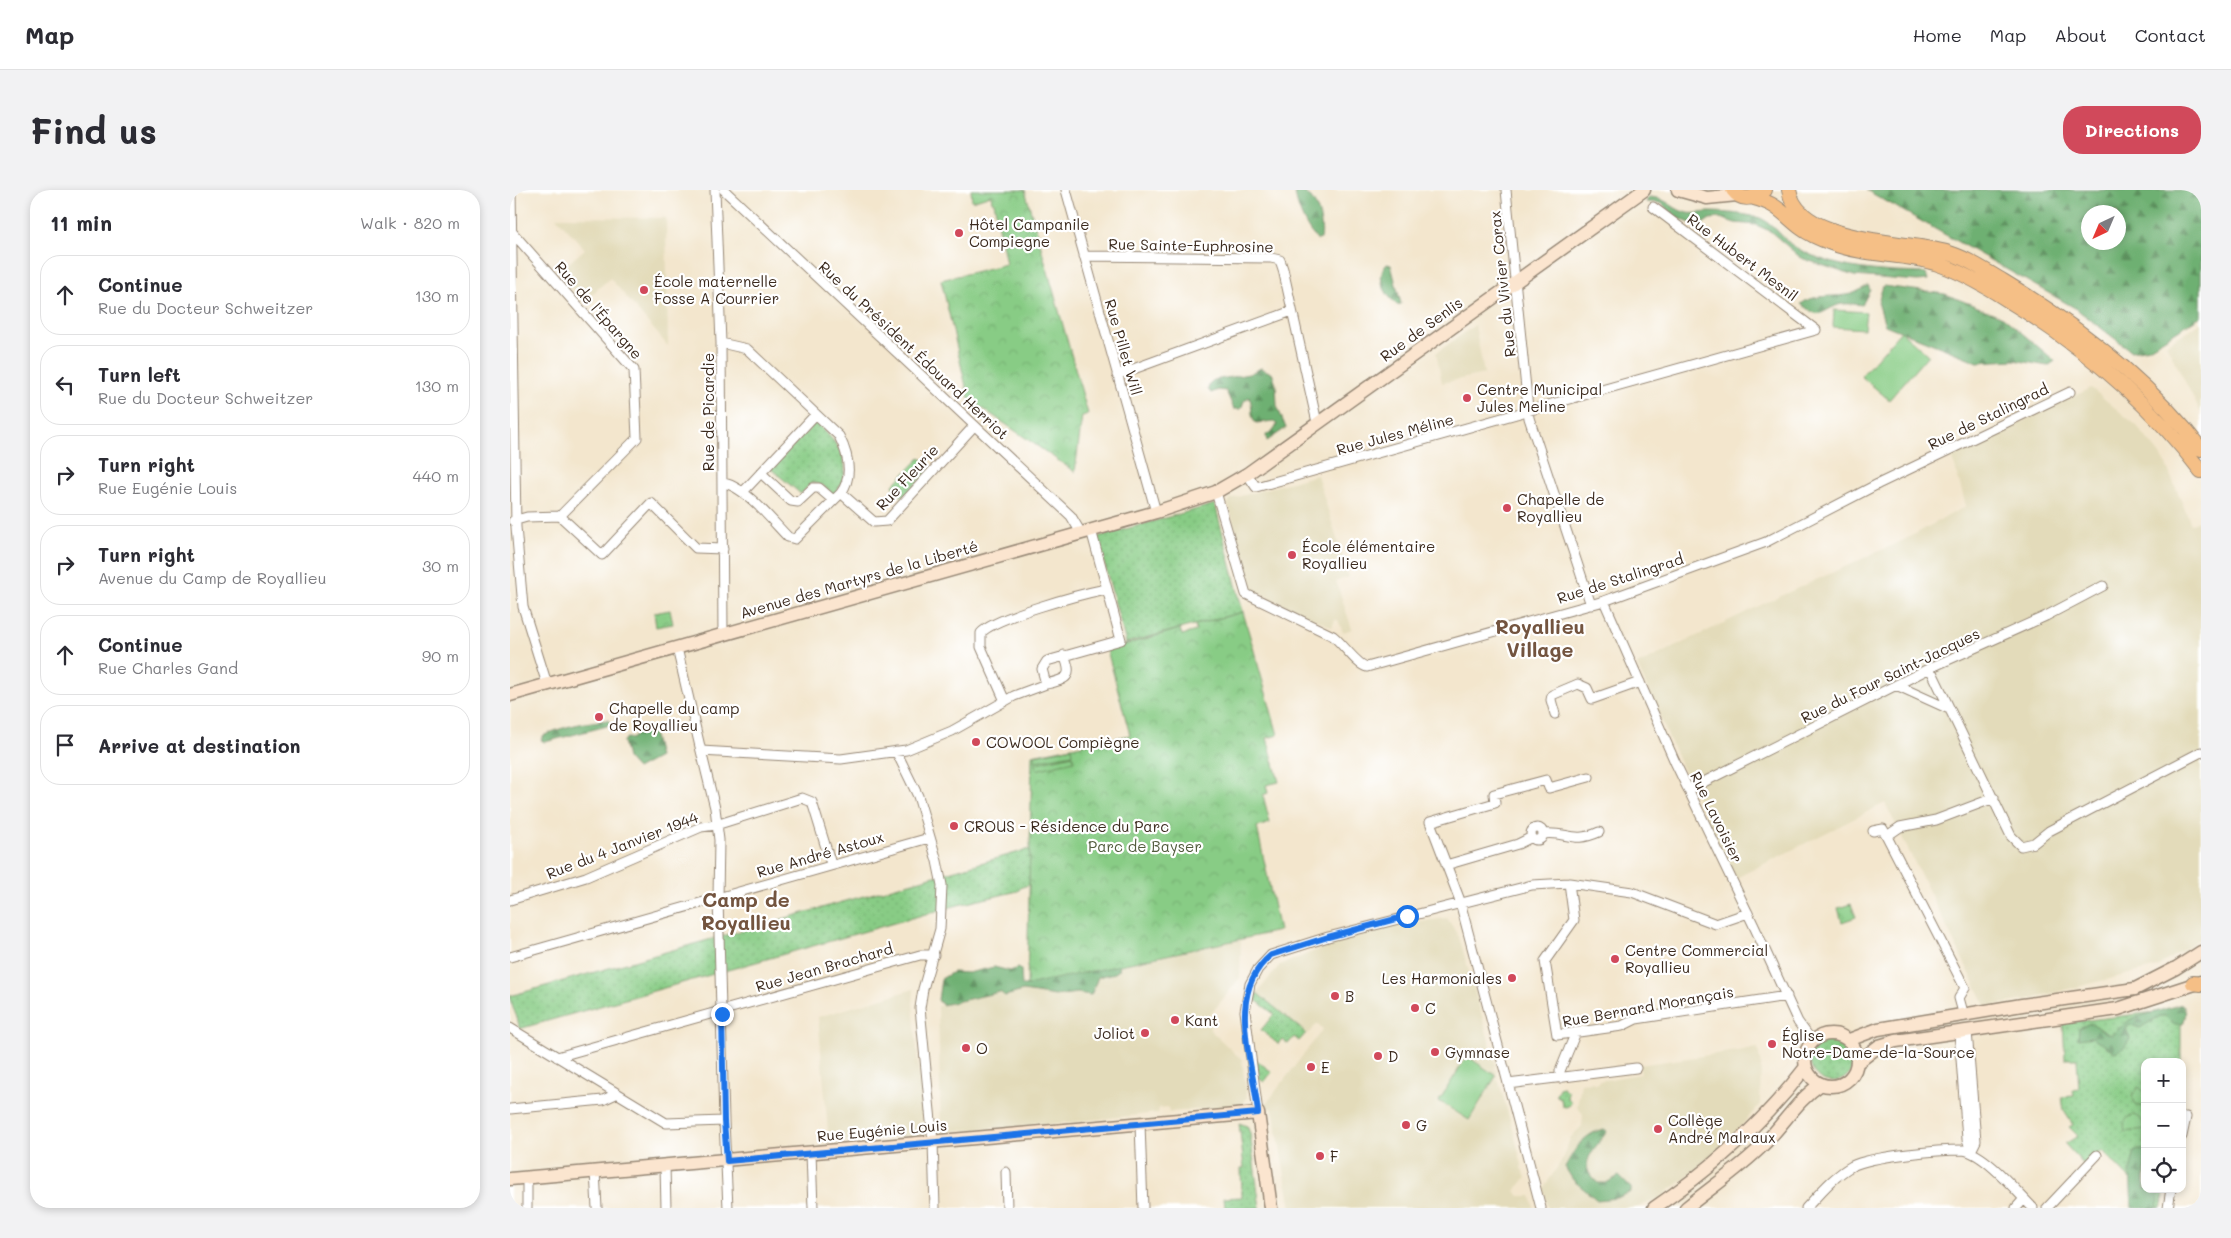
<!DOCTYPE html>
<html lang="en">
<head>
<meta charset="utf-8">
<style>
  body { margin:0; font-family:Mali,sans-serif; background:#f2f2f3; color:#2b2b33 }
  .controls { position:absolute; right:15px; bottom:15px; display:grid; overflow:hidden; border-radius:10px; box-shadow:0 2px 8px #0003 }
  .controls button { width:45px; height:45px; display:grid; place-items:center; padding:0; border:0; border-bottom:1px solid #e1e1e2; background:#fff; color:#2b2b33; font:25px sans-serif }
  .compass { position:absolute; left:1571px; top:15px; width:45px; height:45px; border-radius:50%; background:#fff; box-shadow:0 2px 8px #0003; rotate:224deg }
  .stop { position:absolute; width:15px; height:15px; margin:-11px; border:4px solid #1a73e8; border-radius:50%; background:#fff }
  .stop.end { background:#1a73e8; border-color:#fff; box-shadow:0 1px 5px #0008 }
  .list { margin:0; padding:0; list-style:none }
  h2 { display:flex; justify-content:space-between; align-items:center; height:65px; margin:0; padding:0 20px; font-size:21px }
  h2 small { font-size:16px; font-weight:400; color:#7c7c81 }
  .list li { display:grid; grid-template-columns:32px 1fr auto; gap:15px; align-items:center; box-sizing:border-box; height:80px; margin:0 10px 10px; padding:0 10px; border:1px solid #e1e1e2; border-radius:20px }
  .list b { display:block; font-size:19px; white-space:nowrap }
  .list p { margin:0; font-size:16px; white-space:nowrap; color:#7c7c81 }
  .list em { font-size:16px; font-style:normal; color:#7c7c81 }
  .icon { flex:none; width:28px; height:28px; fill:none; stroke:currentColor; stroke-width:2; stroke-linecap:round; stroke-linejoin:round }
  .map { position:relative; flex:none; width:1691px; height:1018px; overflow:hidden; border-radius:20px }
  header { display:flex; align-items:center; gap:30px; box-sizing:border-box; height:70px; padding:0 25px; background:#fff; border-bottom:1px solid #e1e1e2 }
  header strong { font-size:24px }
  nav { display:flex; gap:28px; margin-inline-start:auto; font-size:18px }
  .intro { display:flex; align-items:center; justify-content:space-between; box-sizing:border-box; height:120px; padding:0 30px }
  h1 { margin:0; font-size:35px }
  .button { padding:12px 22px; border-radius:20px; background:#d1495b; color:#fff; font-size:18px; font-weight:700 }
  main { display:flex; gap:30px; padding:0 30px }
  aside { flex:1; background:#fff; border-radius:20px; box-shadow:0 2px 8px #0003 }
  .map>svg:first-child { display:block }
  .built { fill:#e3dbba }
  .grass { fill:url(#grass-dots); stroke:#627b52 }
  .forest { fill:url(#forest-firs); stroke:#546d48; fill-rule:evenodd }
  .park { fill:url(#park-crowns); stroke:#627b52 }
  .garden { fill:#88cc85; stroke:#627b52 }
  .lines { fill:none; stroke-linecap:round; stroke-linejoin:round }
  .street-casing { stroke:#978876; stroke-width:11 }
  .secondary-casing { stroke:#978876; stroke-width:15 }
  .primary-casing { stroke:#978876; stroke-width:16 }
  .street { stroke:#fff; stroke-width:9 }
  .secondary { stroke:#fbe5cf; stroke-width:12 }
  .primary { stroke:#f5bf86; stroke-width:14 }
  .route { stroke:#1a73e8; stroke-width:6 }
  .poi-dot { fill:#d1495b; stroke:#fff; stroke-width:2 }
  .labels { text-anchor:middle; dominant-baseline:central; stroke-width:4.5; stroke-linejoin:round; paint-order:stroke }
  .poi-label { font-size:15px; fill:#3b2a1e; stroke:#fff; text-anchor:start }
  .street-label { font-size:15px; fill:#3b2a1e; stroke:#fff }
  .park-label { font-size:15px; fill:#525b3d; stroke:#fff }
  .district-label { font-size:20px; font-weight:bold; fill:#73543f; stroke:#fff }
</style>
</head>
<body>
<header>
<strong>Map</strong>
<nav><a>Home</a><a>Map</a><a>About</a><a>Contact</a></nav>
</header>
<div class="intro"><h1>Find us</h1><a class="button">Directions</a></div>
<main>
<aside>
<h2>11 min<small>Walk · 820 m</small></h2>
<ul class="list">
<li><svg class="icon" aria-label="ahead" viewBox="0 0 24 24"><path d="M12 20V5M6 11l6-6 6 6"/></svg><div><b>Continue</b><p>Rue du Docteur Schweitzer</p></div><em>130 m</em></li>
<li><svg class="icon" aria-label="left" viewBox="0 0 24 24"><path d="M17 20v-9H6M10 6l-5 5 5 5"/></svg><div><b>Turn left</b><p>Rue du Docteur Schweitzer</p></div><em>130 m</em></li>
<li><svg class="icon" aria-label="right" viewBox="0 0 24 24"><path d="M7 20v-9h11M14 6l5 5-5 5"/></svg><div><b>Turn right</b><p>Rue Eugénie Louis</p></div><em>440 m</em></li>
<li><svg class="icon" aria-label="right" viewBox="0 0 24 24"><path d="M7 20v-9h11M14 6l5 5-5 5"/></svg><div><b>Turn right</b><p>Avenue du Camp de Royallieu</p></div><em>30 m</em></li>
<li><svg class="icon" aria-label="ahead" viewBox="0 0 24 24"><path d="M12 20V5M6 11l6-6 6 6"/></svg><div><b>Continue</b><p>Rue Charles Gand</p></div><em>90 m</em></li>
<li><svg class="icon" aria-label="arrive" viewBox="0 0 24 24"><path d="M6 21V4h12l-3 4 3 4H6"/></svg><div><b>Arrive at destination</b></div></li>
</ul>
</aside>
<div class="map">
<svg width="1691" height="1018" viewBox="0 0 1691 1018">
  <defs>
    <pattern id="grass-dots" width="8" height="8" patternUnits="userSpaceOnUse" patternTransform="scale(1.25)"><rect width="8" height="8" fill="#88cc85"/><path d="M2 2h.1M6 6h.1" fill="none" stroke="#76af72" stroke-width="1.8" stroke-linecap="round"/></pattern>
    <pattern id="forest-firs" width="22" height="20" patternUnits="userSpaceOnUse" patternTransform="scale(1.25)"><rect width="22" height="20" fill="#6eb072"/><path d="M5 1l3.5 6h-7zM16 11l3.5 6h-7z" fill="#5c8f5d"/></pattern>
    <pattern id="park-crowns" width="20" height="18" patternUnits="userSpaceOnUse" patternTransform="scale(1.25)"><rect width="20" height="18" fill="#88cc85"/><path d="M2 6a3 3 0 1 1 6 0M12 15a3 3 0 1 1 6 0" fill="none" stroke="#76af72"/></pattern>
  </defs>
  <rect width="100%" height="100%" fill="#fff"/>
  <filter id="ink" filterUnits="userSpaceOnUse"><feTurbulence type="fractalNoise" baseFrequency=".02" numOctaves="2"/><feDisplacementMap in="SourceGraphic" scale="10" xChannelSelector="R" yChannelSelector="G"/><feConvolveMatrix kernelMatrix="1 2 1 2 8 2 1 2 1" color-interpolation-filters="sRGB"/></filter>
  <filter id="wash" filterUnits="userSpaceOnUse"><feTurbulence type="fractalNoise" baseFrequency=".0096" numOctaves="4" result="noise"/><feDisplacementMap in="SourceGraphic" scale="20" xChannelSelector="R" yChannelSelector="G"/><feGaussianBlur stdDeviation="1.12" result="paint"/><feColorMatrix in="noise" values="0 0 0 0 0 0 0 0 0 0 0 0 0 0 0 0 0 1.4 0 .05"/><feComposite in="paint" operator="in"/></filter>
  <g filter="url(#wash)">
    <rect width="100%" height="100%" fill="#f3e6cd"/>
    <!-- built -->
    <path class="built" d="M46 27 156 28 158 156 100 88 73 112 48 82 75 59Z
      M1691 133V223L1656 154Z
      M965 135 974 184 932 193 926 163Z
      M1581 198 1627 236 1654 270 1681 334 1691 330V748L1647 777 1515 810 1476 816 1375 613 1226 688 1174 582 1127 475 1253 414 1394 350 1456 316 1442 266Z
      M807 285 839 387 826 391 842 439 833 442 828 430H825L822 437 743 400 718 314 720 309Z
      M937 728 949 747 986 875 984 878 987 881 986 889 989 892 1004 943 1012 975 1011 978 1016 987 1005 1001 1010 1006H1021L1024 1018H781L763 919 757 917 756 914 813 839 807 834 798 844 747 803 770 775 825 753 859 740Z
      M731 750 730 788 700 825V840L732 870 737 908 731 916 659 922 658 917 649 918 648 923 530 935V932L523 933V936L431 941 428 816Z
      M404 799 403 813 414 945 319 953 308 827Z
      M1248 858 1251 876 1250 914 1207 964 1149 1008 1126 1018H1038L1033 999 1054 967 1060 948 1072 936 1073 924 1067 917 1071 893 1082 892 1087 894 1089 891 1131 884 1129 875Z"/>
    <!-- grass -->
    <path class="grass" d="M306 232C328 254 348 275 324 305L314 296 302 292 291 304 261 279Z
      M410 268 420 274 419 280 397 303 393 306 387 304 383 295Z
      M705 314 733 422 616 453 587 347Z
      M520 659 519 695 512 697 508 701 448 715 9 839C9 826 0 816 0 806Z
      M747 803 796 843 789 851 784 847 778 854 772 849 768 854 751 840 764 824 743 808Z
      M1671 819V872H1635V999H1655L1651 1018H1634L1630 999 1592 960 1577 978 1555 954 1568 946 1559 937 1563 935 1554 921 1552 907 1564 906 1563 900 1569 899 1567 869H1555L1553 833Z
      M1300 870a22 22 0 1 1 44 0a22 22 0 1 1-44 0Z
      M746 870 762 882 754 892 749 888Z
      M1053 897 1058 902 1057 907 1061 912 1060 915 1056 917 1052 916 1051 909 1046 905 1049 898Z
      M729 933 737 936 740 943 750 1018H715L714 1008 732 1007 731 978H734Z"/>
    <!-- forest -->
    <path class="forest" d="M785 0C806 0 814 33 811 49L808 50C797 42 785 14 785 0Z
      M1356 0H1691V126L1639 158 1621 161 1565 118ZM1578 22H1608V52H1578Z
      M1139 7C1157 8 1160 17 1174 22 1183 25 1191 22 1200 22 1213 22 1238 24 1250 28 1265 34 1272 49 1285 57 1325 80 1371 82 1416 83L1418 90 1407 91 1344 86 1291 68 1260 41 1246 35 1225 33 1210 28 1200 29 1191 35 1183 34 1167 28 1151 13 1136 12Z
      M877 74 881 75 891 114 887 115C876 105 864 87 877 74Z
      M1358 95 1360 100 1352 115C1345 114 1335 113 1328 115 1308 123 1311 130 1291 114 1304 103 1325 108 1341 104 1347 102 1352 99 1358 95Z
      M1373 96 1435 104 1493 127 1545 171 1538 176 1504 170 1468 172 1375 135 1368 112Z
      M751 178 763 184 766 195 767 216 776 238 757 251 756 245 765 239 767 234 764 231 746 233C739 225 744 216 739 207L734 211 731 219H724L716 201 708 200 701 203 698 199 700 193 704 190 739 184Z
      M98 530 101 533 97 536 35 552 31 550 33 546C52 536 77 532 98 530Z
      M142 538 149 567 127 579 117 568 113 551 117 548 121 549 134 539Z
      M610 772 609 780 605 783 588 787 581 805 567 803 545 806 513 801 495 806 490 802 432 815 428 810 431 789 443 782 458 783 484 777 500 781 508 778 511 780 512 796 521 792Z
      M1672 814C1677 820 1676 826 1673 834H1663L1655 826H1650L1630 838 1620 834 1616 838 1620 849 1614 858 1605 862 1582 847 1568 849 1569 838 1580 833C1589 836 1593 843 1601 845L1621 829Z
      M1094 939 1097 941C1086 959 1064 974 1088 993H1096L1109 986 1121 998V1002L1107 1008 1087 1010 1063 990 1055 977C1065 959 1073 944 1094 939Z
      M1630 960H1635V999H1651L1647 1018H1622L1620 981 1625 961Z"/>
    <!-- park -->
    <path class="park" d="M461 0H515L578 224 572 226 565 282 459 209 431 90 496 74 484 12H482L481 5 462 11Z
      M160 420 163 434 146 437 144 423Z
      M733 422 768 545 757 548 769 592 756 595 758 603 753 605 760 633 747 637 769 741 517 795 522 565 620 545 597 460 670 439 672 445 686 441 685 435Z
      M1341 714 1346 727 1332 732 1328 718Z"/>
    <!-- garden -->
    <path class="garden" d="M1324 120 1356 122 1354 139 1323 137Z
      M1391 141 1418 165 1379 210 1351 186Z
      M562 558 563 564 525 571V565Z
      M563 565 564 571 526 580V573Z
      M957 866 986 886 959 930 929 911Z
      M1629 897 1635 903V917L1626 915 1622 906Z
      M1624 925C1631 927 1633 931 1634 939L1615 942C1613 932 1615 928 1624 925Z"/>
  </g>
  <g filter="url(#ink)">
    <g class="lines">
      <defs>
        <path id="street" d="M1 0 6 337 13 417 37 494
          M205 0 211 153 213 445
          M214 0 561 326 571 343
          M556 0 646 322
          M996 0 1019 228 1081 415
          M1143 17 1306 140
          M2 42 124 180 127 248 50 326 17 327 3 331
          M574 66 761 68 770 70 773 79 806 228 809 232
          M211 153 237 159 329 246C338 264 344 285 331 303L285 349 278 347C263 332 233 294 212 293
          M607 185 782 121
          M251 283 281 311 288 312 303 298H309L323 310
          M737 284 746 297 1306 140
          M233 302 306 224
          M706 302 736 404 823 446C833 454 847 475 857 477L1094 411 1256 352 1368 294 1560 202
          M331 303 364 332 377 331 464 236
          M50 326 92 365 141 313 186 358 213 359
          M1094 411 1165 572 1244 736 1288 832 1302 851
          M167 458 191 561 331 569 396 560 442 541 504 506 536 494 532 479 537 471 611 450 581 340
          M1420 478 1501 646 1511 656 1524 653 1539 641 1691 562
          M536 494C558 489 563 487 554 465
          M1386 495 1439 519
          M495 511 471 457V443C485 427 571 404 596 399
          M1045 524 1041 510 1042 505 1068 494 1077 498 1082 509 1130 492
          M191 561 205 618 209 650 208 708 214 931
          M386 561 408 606 427 671 432 695 430 739 413 799 410 818 423 952 425 1018
          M1178 600 1420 478 1536 426 1593 396
          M1021 644a6 6 0 1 1 12 0a6 6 0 1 1-12 0Z
          M1363 641 1373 639 1455 798 1449 808 1454 826
          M1033 644C1057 641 1063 654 1089 642
          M1377 646 1390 637 1426 630 1484 608
          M936 675 1008 654 1022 647
          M1059 693 1064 730 1035 771 1047 845 1112 836 1126 829 1277 806
          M0 710 76 687 191 637 206 635 292 608 302 612 321 674
          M0 767 419 648
          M0 838 156 933 214 931 218 1018
          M1457 841 1466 951 1461 961
          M1449 842 1457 949 1461 961
          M47 867 410 765H424
          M1050 888V881L1066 842
          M998 894 1126 878
          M0 919 93 910 106 904
          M748 923 735 821 740 794 748 779 761 765 818 747 1022 695 1059 693 1122 702 1206 734 1238 723
          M630 934 633 1018
          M1672 946 1676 927
          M301 963 303 1018
          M155 976 156 1018
          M85 981 87 1018
          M496 982 497 1018
          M17 988V1018
          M1031 1018 949 708 920 632 985 613 984 604 1036 590 1039 598 1079 587
          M1296 1018C1310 1003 1324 986 1342 976 1362 966 1429 960 1453 960 1475 963 1507 1002 1523 1018
          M1506 1018 1514 1009
          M1537 1018 1587 965
          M1658 1018 1661 999"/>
        <path id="secondary" d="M1168 0 1197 8 1227 5
          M0 505 646 322 706 302 737 284 1134 0
          M1295 870a26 26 0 1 1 52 0a26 26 0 1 1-52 0Z
          M1339 850 1368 839 1512 815 1625 799 1666 778 1691 762
          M1348 872 1369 856 1386 851 1608 819 1691 792
          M0 989 748 923 761 1018
          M1144 1018C1202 979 1253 933 1296 877
          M1176 1018C1202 997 1230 978 1253 955 1274 934 1287 910 1311 894"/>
        <path id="primary" d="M1223 0C1233 13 1244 8 1255 0
          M1279 0C1288 54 1395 50 1436 62 1457 68 1474 80 1493 91 1566 135 1639 191 1691 259
          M1244 8C1268 14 1273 24 1291 38 1300 45 1310 49 1321 53 1355 66 1391 63 1425 73 1450 81 1474 95 1496 109 1570 154 1639 212 1691 281
          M1683 793 1691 794"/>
      </defs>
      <!-- street casing -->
      <use href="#street" class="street-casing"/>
      <!-- secondary casing -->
      <use href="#secondary" class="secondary-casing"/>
      <!-- primary casing -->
      <use href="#primary" class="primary-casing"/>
      <!-- street -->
      <use href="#street" class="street"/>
      <!-- secondary -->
      <use href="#secondary" class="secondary"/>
      <!-- primary -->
      <use href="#primary" class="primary"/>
    </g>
  </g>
  <g class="lines" filter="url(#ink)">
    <!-- route -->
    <path class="route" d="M212 824 214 931 217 971 748 923C744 873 714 804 761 765L818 747 897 726"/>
  </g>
  <!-- markers -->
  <g class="poi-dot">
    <circle cx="449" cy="43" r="5"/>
    <circle cx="134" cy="100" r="5"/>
    <circle cx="957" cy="208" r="5"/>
    <circle cx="997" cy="318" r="5"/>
    <circle cx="782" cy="365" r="5"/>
    <circle cx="89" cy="527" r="5"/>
    <circle cx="466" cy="552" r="5"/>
    <circle cx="444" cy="636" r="5"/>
    <circle cx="1105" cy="769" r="5"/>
    <circle cx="1002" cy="788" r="5"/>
    <circle cx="825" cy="806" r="5"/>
    <circle cx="905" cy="818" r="5"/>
    <circle cx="665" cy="830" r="5"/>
    <circle cx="635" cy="843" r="5"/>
    <circle cx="1262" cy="854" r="5"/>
    <circle cx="456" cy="858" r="5"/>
    <circle cx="925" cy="862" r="5"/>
    <circle cx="868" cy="866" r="5"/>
    <circle cx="801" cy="877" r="5"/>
    <circle cx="896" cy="935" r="5"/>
    <circle cx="1148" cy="939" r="5"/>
    <circle cx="810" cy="966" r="5"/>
  </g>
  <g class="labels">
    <!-- poi labels -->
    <g class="poi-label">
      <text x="459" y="34">Hôtel Campanile<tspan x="459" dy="17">Compiegne</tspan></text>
      <text x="144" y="91">École maternelle<tspan x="144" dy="17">Fosse A Courrier</tspan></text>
      <text x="967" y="199">Centre Municipal<tspan x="967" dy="17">Jules Meline</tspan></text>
      <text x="1007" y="309">Chapelle de<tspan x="1007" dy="17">Royallieu</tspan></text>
      <text x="792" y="356">École élémentaire<tspan x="792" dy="17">Royallieu</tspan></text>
      <text x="99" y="518">Chapelle du camp<tspan x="99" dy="17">de Royallieu</tspan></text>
      <text x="476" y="552">COWOOL Compiègne</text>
      <text x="454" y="636">CROUS - Résidence du Parc</text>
      <text x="1115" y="760">Centre Commercial<tspan x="1115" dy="17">Royallieu</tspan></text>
      <text x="992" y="788" text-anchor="end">Les Harmoniales</text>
      <text x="835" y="806">B</text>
      <text x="915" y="818">C</text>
      <text x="675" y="830">Kant</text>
      <text x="625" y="843" text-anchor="end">Joliot</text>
      <text x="1272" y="845">Église<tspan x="1272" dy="17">Notre-Dame-de-la-Source</tspan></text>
      <text x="466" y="858">O</text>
      <text x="935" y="862">Gymnase</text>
      <text x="878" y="866">D</text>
      <text x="811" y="877">E</text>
      <text x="1158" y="930">Collège<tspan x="1158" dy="17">André Malraux</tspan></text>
      <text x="906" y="935">G</text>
      <text x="820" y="966">F</text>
    </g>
    <!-- street labels -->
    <g class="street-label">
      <text transform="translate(681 55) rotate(1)">Rue Sainte-Euphrosine</text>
      <text transform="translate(1233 67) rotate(37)">Rue Hubert Mesnil</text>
      <text transform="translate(992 94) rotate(-96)">Rue du Vivier Corax</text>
      <text transform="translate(89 120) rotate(49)">Rue de l'Épargne</text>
      <text transform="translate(911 139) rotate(-36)">Rue de Senlis</text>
      <text transform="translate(614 157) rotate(74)">Rue Pillet Will</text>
      <text transform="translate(404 160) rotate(43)">Rue du Président Édouard Herriot</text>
      <text transform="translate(198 222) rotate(-90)">Rue de Picardie</text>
      <text transform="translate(1478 226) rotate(-26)">Rue de Stalingrad</text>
      <text transform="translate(885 244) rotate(-15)">Rue Jules Méline</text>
      <text transform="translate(397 287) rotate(-47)">Rue Fleurie</text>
      <text transform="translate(1110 388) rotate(-18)">Rue de Stalingrad</text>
      <text transform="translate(349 389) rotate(-16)">Avenue des Martyrs de la Liberté</text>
      <text transform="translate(1380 485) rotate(-26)">Rue du Four Saint-Jacques</text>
      <text transform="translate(1207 627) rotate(64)">Rue Lavoisier</text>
      <text transform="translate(112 655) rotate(-21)">Rue du 4 Janvier 1944</text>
      <text transform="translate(310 664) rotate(-16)">Rue André Astoux</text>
      <text transform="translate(314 777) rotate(-16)">Rue Jean Brachard</text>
      <text transform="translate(1138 816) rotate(-10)">Rue Bernard Morançais</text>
      <text transform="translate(372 940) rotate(-5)">Rue Eugénie Louis</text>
    </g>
    <!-- park labels -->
    <g class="park-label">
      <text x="635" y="656">Parc de Bayser</text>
    </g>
    <!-- district labels -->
    <g class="district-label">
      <text x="1030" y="436">Royallieu<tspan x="1030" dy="23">Village</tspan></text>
      <text x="236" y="709">Camp de<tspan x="236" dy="23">Royallieu</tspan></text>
    </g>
  </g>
</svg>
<div class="controls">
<button>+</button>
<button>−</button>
<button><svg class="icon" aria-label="locate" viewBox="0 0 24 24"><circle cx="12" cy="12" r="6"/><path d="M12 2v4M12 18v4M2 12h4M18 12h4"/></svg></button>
</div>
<svg class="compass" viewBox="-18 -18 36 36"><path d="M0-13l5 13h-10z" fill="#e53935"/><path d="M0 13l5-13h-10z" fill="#7c7c81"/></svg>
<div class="stop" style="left:897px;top:726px"></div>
<div class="stop end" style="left:212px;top:824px"></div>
</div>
</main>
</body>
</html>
